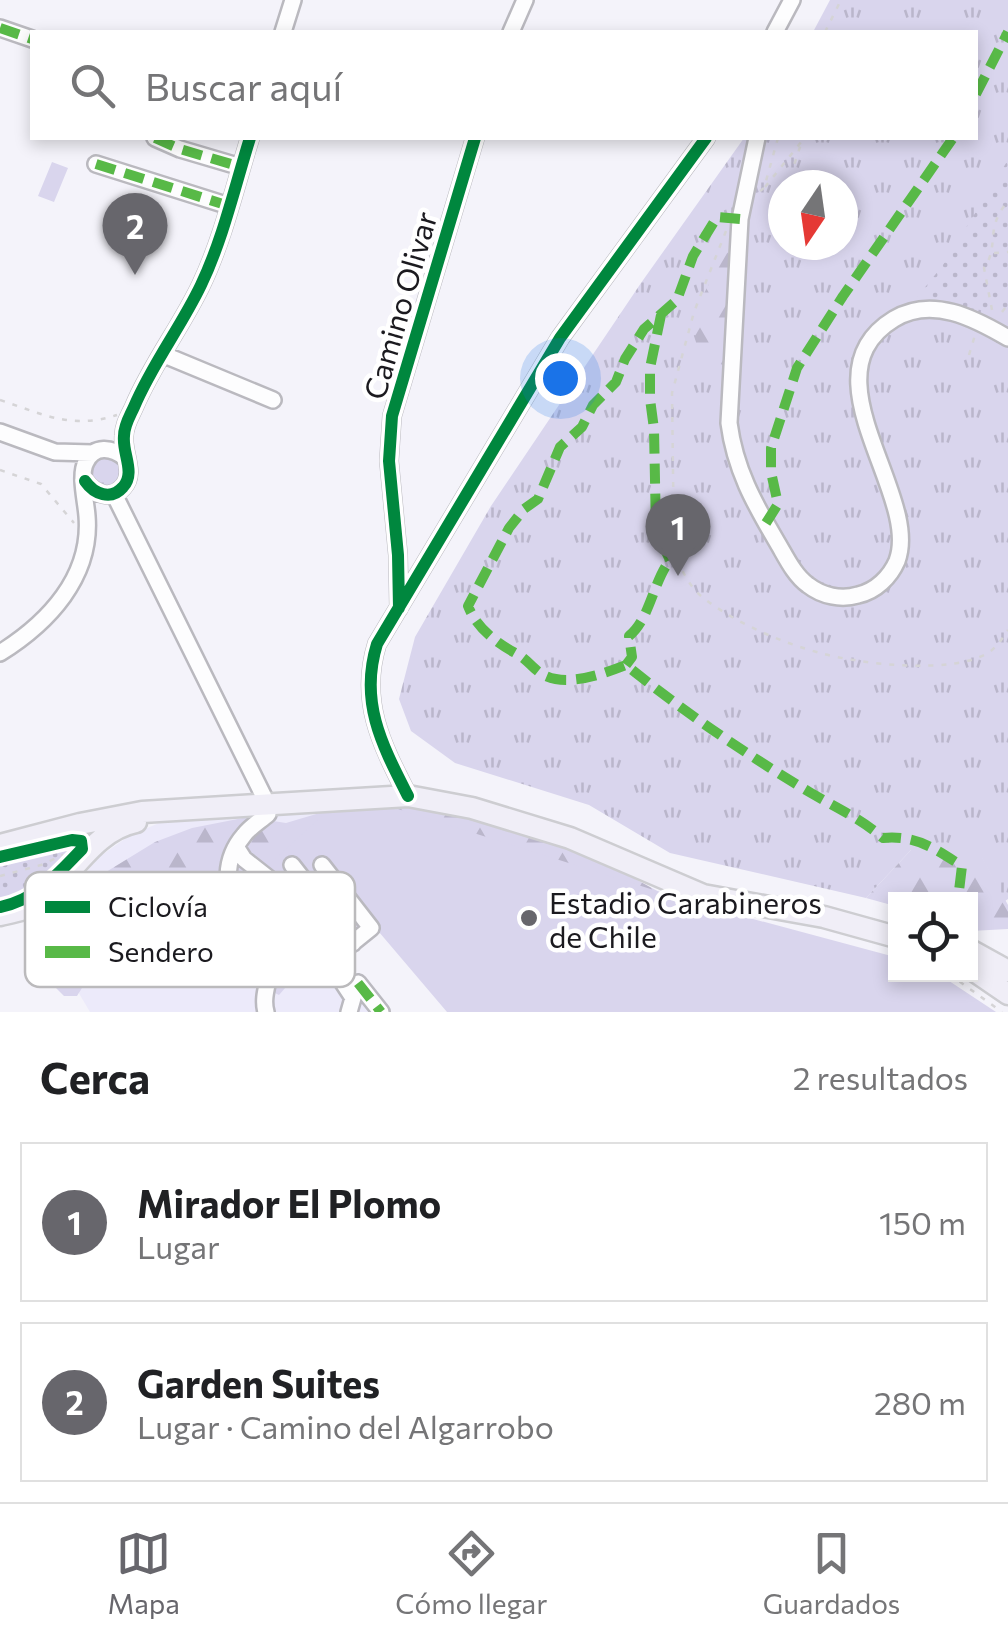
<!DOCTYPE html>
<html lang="es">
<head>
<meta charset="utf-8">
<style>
  body { margin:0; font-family:Commissioner,sans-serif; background:#f2f2f2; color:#202124 }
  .controls { position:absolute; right:30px; bottom:30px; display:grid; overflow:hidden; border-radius:0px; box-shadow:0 5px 15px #0003 }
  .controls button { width:90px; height:90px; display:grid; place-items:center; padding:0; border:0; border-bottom:2px solid #e0e0e0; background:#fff; color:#202124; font:50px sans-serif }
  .compass { position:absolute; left:768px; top:170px; width:90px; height:90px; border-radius:50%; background:#fff; box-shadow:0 5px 15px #0003; rotate:193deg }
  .you { position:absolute; left:560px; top:378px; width:35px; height:35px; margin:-25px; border:8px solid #fff; border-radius:50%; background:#1a73e8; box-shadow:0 0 0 15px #1a73e833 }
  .badge { display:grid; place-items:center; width:65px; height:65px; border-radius:50%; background:#67666c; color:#fff; font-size:32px; font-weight:700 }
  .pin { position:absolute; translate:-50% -82px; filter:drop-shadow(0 2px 5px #0008) }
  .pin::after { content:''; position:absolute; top:52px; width:35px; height:30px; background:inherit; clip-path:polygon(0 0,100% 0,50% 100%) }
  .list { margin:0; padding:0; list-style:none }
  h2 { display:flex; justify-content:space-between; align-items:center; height:130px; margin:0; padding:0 40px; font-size:42px }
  h2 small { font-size:32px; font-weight:400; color:#757577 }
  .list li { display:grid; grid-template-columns:65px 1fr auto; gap:30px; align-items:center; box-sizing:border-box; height:160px; margin:0 20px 20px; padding:0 20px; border:2px solid #e0e0e0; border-radius:0px }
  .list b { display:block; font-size:38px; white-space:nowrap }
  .list p { margin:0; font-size:32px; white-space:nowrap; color:#757577 }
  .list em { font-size:32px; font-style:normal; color:#757577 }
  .icon { flex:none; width:55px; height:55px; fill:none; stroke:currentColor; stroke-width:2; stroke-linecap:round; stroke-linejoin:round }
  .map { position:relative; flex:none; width:1008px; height:1012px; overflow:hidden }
  .search { position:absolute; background:#fff; box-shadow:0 5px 15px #0003; left:30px; right:30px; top:30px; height:110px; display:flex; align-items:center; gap:25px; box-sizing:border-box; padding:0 35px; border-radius:0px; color:#757577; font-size:38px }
  .sheet { height:490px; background:#fff }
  nav { display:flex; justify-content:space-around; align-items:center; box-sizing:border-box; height:140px; border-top:2px solid #e0e0e0; background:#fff; font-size:28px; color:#757577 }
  nav a { display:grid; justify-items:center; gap:5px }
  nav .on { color:#67666c }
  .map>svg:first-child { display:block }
  .built { fill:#eceafa }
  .grass { fill:url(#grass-tufts); fill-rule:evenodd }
  .forest { fill:url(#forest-firs) }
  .park { fill:url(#park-dots) }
  .pitch { fill:#d9d5ed }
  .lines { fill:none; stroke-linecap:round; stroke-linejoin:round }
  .minor-casing { stroke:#bab9bf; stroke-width:20 }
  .major-casing { stroke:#cdcdd1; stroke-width:25 }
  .path { stroke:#d5d4d6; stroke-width:2.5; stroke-dasharray:5 8; stroke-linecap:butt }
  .minor { stroke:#fdfdfe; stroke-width:15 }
  .major { stroke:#f0eef7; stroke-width:20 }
  .quiet { stroke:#58b947; stroke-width:10; stroke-dasharray:20 10; stroke-linecap:butt }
  .cycleway-casing { stroke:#fff; stroke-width:19 }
  .cycleway { stroke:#00873e; stroke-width:12 }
  .poi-dot { fill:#67666c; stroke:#fff; stroke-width:4 }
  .labels { text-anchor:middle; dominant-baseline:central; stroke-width:9; stroke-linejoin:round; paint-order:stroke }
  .street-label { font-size:30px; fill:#1b1a1f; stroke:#fff }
  .poi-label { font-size:30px; fill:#1b1a1f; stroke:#fff; text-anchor:start }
  .key { fill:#fff; stroke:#bbbabc; stroke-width:2.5 }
  .key-label { font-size:28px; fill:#1b1a1f }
</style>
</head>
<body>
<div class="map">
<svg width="1008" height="1012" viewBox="0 0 1008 1012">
  <defs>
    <pattern id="grass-tufts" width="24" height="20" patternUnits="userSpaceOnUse" patternTransform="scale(2.5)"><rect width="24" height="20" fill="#d9d5ed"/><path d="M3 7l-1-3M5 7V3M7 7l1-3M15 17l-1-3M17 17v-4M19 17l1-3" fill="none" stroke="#bab6cb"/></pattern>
    <pattern id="forest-firs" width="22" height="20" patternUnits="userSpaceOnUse" patternTransform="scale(2.5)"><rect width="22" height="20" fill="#d9d5ed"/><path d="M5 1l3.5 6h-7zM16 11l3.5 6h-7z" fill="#bab6cb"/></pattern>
    <pattern id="park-dots" width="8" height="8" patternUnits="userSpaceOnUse" patternTransform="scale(2.5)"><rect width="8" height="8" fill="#d9d5ed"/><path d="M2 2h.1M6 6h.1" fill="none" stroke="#bab6cb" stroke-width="1.8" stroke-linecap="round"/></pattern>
  </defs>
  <rect width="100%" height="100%" fill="#f4f3fa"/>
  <!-- built -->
  <path class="built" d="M331 808 342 957 353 974 346 978 371 1012H90L34 917 56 909 99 857 129 836 159 823Z"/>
  <!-- grass -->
  <path class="grass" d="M830 0H1008V899L1005 901 982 858 911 850 866 898 670 853 589 805 455 763 411 731 399 699 415 637 491 506 641 283 744 138H976V32H813ZM783 185H843V245H783Z
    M90 471a15 15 0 1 1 30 0a15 15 0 1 1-30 0Z"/>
  <!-- forest -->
  <path class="forest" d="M730 245 723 365 697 355 694 312Z
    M408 801 597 858 661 893 532 865 328 939 279 995 230 971 242 947C233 924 224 917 200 911 179 921 165 942 158 964H148L139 934 125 927C85 946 100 964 77 996H64L46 978 45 957 77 901 98 886 106 872 155 842 192 828 248 817 286 823 323 812Z
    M944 845 982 857 1008 905V929L971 931 970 899H896L895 906 866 898 911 850Z"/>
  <!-- park -->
  <path class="park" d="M1008 160V313L914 301 943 265Z
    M99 832C69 864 43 894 0 907V853Z"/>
  <!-- pitch -->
  <path class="pitch" d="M52 162 68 168 54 202 38 196Z
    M331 808 398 809 701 905 895 957 896 974 940 975 996 1012H447L379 932 341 957 266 867Z"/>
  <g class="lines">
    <defs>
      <path id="minor" d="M0 28 32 39
        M283 32 293 0
        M511 32 525 0
        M775 32 792 0
        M155 138 180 149 241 167
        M757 138 740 219 729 423C735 469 754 503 777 542 786 557 794 575 808 585 822 596 841 600 858 595 876 591 890 577 897 561 922 495 802 375 894 319 932 296 974 318 1008 338
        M96 164 229 206
        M162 354 273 400
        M0 432 55 452 93 453
        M85 481C94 494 111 501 123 487 136 473 122 453 124 436 124 425 130 416 134 407 152 364 181 327 201 285 223 239 235 186 250 138
        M114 494 267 803 268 814C260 821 250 827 244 835 224 858 223 890 240 914 248 926 262 937 268 951 276 972 260 991 266 1012
        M399 608 398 555 389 461 392 416 475 138
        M0 653C48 623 92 577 87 516 86 501 79 475 86 462 94 445 112 447 125 458
        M408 796C382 745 359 702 377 644L560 338 706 138
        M237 848 244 859 272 881 327 948 340 953 371 928 322 865
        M292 865 353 943
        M331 952 332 966 353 998 349 1012
        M358 983 381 1012"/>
      <path id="major" d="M0 845 80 824 142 812 408 796 472 808 570 838 703 895 824 917 896 937
        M0 915C13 912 27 910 38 902 72 878 92 831 136 822
        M970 950 1008 971
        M970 968 1008 994"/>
    </defs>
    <!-- minor casing -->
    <use href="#minor" class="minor-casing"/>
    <!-- major casing -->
    <use href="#major" class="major-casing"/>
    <!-- path -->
    <path class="path" d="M825 32 841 0
      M765 187 802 141 792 171
      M760 191 764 188 778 138
      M726 231 694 312 672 393 674 550C680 566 687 584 701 596 733 622 780 642 820 653 860 664 951 675 988 653 997 647 1002 639 1008 630
      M994 253 1008 252
      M992 310 984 268C1000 246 984 229 1008 201
      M1002 312 1008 304
      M969 355 975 335
      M0 400C43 414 71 430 117 415
      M0 470 41 484 74 523
      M0 876 41 865 63 855
      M949 974 1002 1012"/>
    <!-- minor -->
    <use href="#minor" class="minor"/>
    <!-- major -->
    <use href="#major" class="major"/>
    <!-- quiet -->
    <path class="quiet" d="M0 28 32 39
      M976 94 1008 32
      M155 138 180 149 241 167
      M96 164 229 206
      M740 219 717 217 693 256 677 300 644 329 625 359 616 382 593 405 582 427 560 447 538 499 524 509 509 528 468 606C477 629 497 643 517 654 527 659 533 669 542 674 565 688 603 674 626 665 684 712 747 755 811 793 837 808 861 819 883 838 917 835 935 849 962 866L958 899
      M661 315 650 368V399L654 429 656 531 670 560
      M766 523 778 504 771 472V448L797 368 843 296 953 138
      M626 665 632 657 629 636C650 619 653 582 670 560L678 559
      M358 983 381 1012"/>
    <defs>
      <path id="cycleway" d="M85 481C94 494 111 501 123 487 136 473 122 453 124 436 124 425 130 416 134 407 152 364 181 327 201 285 223 239 235 186 250 138
        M399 608 398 555 389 461 392 416 475 138
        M408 796C382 745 359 702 377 644L560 338 706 138
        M0 857 72 840 81 841 82 849C57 875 36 900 0 907"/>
    </defs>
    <!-- cycleway casing -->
    <use href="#cycleway" class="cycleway-casing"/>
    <!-- cycleway -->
    <use href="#cycleway" class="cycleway"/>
  </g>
  <!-- markers -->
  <circle class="poi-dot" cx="529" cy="918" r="10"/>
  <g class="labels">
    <!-- street labels -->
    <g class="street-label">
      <text transform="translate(399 305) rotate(-74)">Camino Olivar</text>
    </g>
    <!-- poi labels -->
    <g class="poi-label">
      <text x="549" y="901">Estadio Carabineros<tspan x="549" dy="34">de Chile</tspan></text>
    </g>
  </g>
  <!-- legend -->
  <rect x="25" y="872" width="330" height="115" rx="15" class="key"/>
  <rect x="45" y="901" width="45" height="12" fill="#00873e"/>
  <rect x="45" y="946" width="45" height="12" fill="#58b947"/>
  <g class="key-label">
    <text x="108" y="917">Ciclovía</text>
    <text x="108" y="962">Sendero</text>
  </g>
</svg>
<div class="controls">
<button><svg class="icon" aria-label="locate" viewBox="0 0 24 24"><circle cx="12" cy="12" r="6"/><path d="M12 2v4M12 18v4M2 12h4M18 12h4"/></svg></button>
</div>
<svg class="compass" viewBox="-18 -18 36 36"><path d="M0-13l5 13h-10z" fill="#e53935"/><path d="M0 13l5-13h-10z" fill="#757577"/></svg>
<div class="you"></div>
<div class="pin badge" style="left:678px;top:576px">1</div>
<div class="pin badge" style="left:135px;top:275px">2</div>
<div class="search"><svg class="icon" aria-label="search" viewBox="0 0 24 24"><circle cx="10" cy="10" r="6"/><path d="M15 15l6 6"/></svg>Buscar aquí</div>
</div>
<section class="sheet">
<h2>Cerca<small>2 resultados</small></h2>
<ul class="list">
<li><span class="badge">1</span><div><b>Mirador El Plomo</b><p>Lugar</p></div><em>150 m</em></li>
<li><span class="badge">2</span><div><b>Garden Suites</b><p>Lugar · Camino del Algarrobo</p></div><em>280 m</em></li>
</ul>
</section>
<nav>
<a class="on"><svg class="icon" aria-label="map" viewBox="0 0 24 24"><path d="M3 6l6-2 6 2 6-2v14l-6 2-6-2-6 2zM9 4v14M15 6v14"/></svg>Mapa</a>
<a><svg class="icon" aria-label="directions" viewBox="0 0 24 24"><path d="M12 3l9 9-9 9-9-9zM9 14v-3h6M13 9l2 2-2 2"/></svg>Cómo llegar</a>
<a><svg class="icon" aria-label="saved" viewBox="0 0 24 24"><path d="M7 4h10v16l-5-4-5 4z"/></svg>Guardados</a>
</nav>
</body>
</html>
